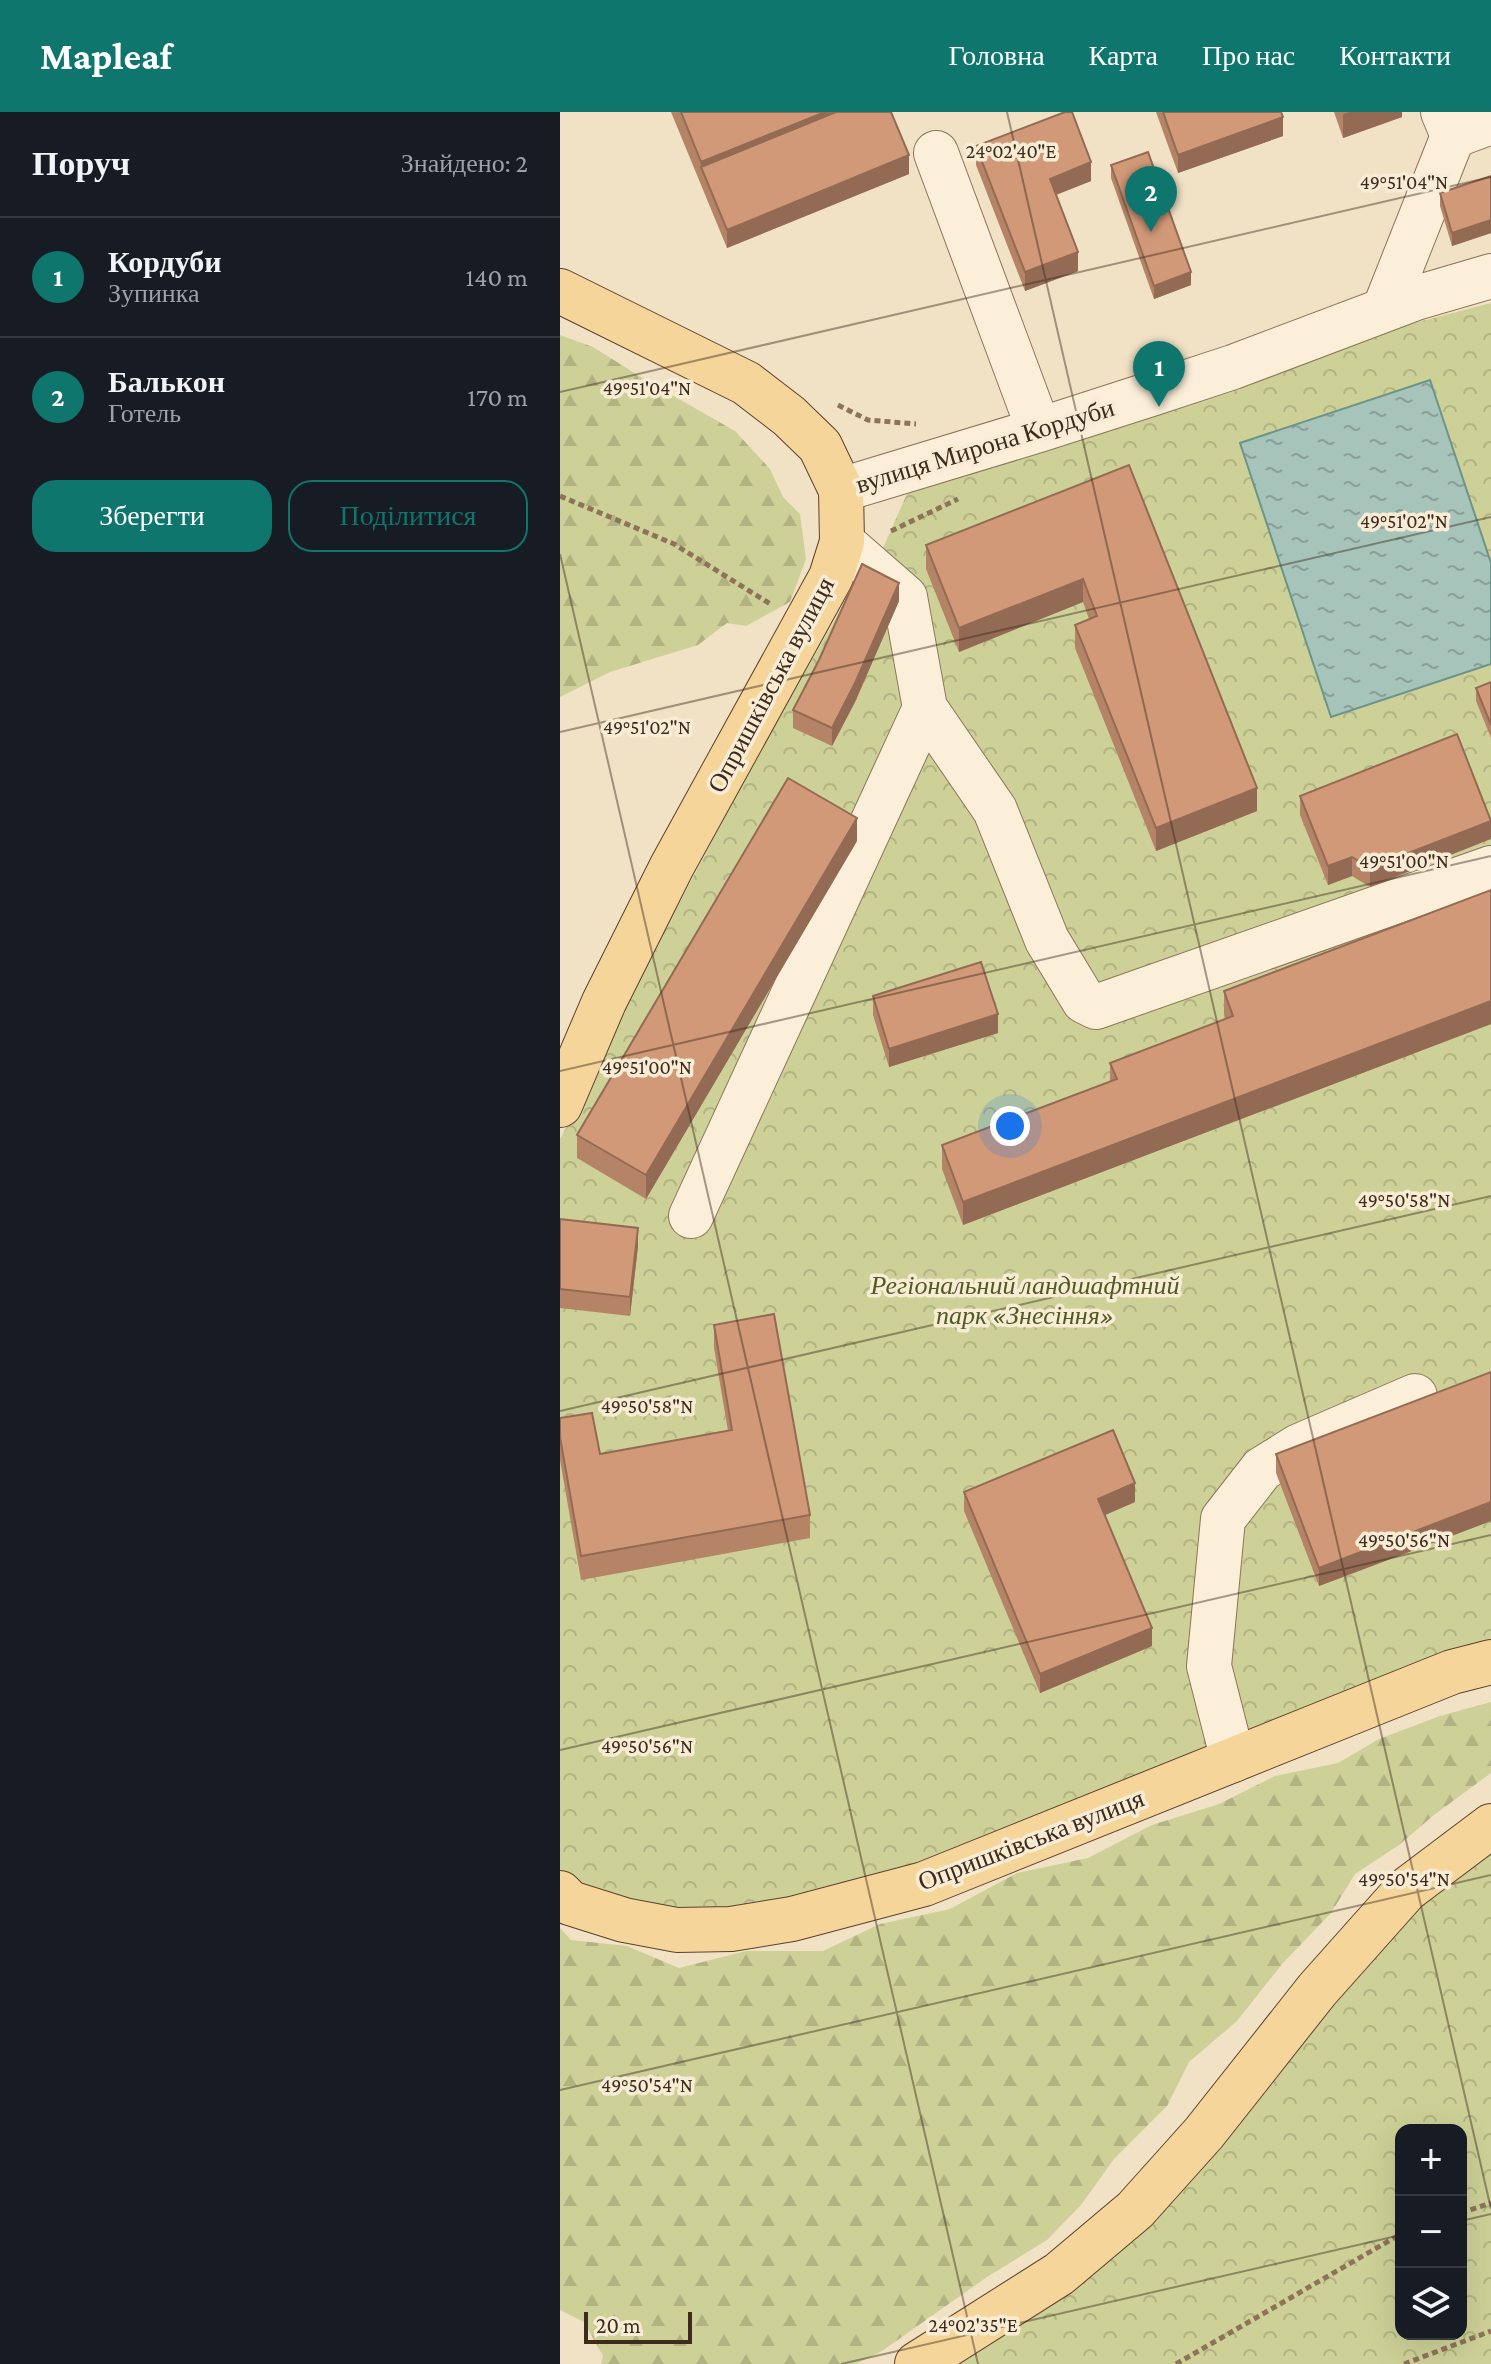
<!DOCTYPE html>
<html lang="uk">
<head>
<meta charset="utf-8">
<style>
  body { margin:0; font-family:"Crimson Pro",serif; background:#20242c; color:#f1f3f6 }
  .controls { position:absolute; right:24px; bottom:24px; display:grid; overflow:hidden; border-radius:16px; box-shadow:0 8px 32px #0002 }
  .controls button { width:72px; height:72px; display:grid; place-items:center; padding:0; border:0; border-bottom:2px solid #363941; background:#171b24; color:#f1f3f6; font:40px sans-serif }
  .scale { position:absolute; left:24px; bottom:20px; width:108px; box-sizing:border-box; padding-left:8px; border:4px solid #3d2b1e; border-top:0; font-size:22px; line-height:28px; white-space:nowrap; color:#3d2b1e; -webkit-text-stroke:6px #f8ecd5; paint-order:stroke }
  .you { position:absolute; left:450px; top:1014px; width:28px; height:28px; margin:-20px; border:6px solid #fff; border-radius:50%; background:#1a73e8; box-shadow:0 0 0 12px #1a73e833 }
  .badge { display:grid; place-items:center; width:52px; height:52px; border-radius:50%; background:#0f766e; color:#fff; font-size:26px; font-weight:700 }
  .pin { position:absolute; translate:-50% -66px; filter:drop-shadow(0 2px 4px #0008) }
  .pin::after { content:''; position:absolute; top:42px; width:28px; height:24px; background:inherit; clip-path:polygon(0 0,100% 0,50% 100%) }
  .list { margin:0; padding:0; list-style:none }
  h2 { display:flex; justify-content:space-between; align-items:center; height:104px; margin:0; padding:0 32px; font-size:34px }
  h2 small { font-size:26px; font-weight:400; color:#9ea1a6 }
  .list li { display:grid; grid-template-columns:52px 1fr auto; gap:24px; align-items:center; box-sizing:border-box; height:120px; padding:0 32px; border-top:2px solid #363941 }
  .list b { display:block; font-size:30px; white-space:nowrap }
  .list p { margin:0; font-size:26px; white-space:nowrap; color:#9ea1a6 }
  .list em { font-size:26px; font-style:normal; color:#9ea1a6 }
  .actions { display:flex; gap:16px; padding:24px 32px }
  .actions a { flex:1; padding:18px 0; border:2px solid #0f766e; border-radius:24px; text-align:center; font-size:28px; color:#0f766e }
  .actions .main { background:#0f766e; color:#fff }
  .icon { flex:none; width:44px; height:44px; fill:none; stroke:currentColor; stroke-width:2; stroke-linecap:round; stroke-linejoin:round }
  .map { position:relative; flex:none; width:931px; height:2252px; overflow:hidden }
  header { display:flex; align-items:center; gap:48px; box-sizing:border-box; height:112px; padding:0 40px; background:#0f766e; color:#fff }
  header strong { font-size:38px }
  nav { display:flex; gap:44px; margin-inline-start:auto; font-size:28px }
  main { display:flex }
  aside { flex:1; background:#171b24 }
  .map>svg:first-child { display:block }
  .forest { fill:url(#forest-firs) }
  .park { fill:url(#park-crowns); fill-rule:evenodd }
  .water { fill:url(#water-ripples); stroke:#6c9488; stroke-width:2 }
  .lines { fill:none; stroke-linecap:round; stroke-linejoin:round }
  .minor-casing { stroke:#8e7359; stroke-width:46 }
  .major-casing { stroke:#5b412d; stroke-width:46 }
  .path { stroke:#8e7359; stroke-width:5; stroke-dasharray:6 4; stroke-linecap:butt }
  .minor { stroke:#fbefd9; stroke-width:44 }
  .major { stroke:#f6d59a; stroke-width:44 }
  .wall { fill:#b58467 }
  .shaded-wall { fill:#936b54 }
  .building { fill:#d29978; stroke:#936b54; stroke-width:2 }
  .ticks { fill:none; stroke:#3d2b1e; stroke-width:2; stroke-opacity:0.45 }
  .labels { text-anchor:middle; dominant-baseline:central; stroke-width:7; stroke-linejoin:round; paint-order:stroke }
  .street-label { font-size:26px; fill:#3d2b1e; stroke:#f8ecd5 }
  .park-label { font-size:26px; font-style:italic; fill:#4f5b23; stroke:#f8ecd5 }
  .ticks-label { font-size:20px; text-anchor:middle; fill:#3d2b1e; stroke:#f8ecd5; stroke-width:7; stroke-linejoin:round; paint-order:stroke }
</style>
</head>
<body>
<header>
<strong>Mapleaf</strong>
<nav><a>Головна</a><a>Карта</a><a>Про нас</a><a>Контакти</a></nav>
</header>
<main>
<aside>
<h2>Поруч<small>Знайдено: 2</small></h2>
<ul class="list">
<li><span class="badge">1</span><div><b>Кордуби</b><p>Зупинка</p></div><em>140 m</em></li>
<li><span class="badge">2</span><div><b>Балькон</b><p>Готель</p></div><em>170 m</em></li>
</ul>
<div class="actions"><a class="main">Зберегти</a><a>Поділитися</a></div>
</aside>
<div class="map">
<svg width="931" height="2252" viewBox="0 0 931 2252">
  <defs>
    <pattern id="forest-firs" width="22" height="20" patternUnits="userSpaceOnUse" patternTransform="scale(2)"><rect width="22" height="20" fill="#cdd197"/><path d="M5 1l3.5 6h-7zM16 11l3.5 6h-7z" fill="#b1b482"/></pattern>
    <pattern id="park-crowns" width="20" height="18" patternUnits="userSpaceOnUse" patternTransform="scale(2)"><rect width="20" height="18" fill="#cdd197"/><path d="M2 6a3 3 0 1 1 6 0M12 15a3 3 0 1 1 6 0" fill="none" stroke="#b1b482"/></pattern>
    <pattern id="water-ripples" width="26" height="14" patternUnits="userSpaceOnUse" patternTransform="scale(2)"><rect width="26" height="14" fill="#a7c4ba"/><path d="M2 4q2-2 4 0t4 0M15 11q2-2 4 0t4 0" fill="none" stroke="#899f97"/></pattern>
  </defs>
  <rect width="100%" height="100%" fill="#f1e2c5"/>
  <!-- forest -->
  <path class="forest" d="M0 223 33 235 89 270 175 319 210 357 223 385 240 402 246 447 230 490 186 514 167 511 138 533 50 560 0 585Z
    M931 1590V1661L874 1703 839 1733 795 1762 771 1801 723 1851 677 1909 629 1950 607 1994 554 2047 521 2093 487 2128 427 2165 322 2239 296 2252H41L43 2244 24 2210 0 2198V1816L11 1828 67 1834 119 1856 186 1839H263L320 1812 390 1797 457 1761 528 1746 592 1713 659 1692 715 1664 778 1651 819 1627 880 1604Z"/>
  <!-- park -->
  <path class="park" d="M931 191V1533L349 1765 111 1808 0 1766V1027L27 977 65 893 183 671 297 468 323 436 350 375 793 227Z
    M931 1733V2252H373L503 2175 841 1806ZM841 2018H901V2222H841Z"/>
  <!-- water -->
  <path class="water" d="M870 268 931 451V552L771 605 680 331Z"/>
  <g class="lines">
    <defs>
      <path id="minor" d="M893 24 931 10
        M376 41 479 318
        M824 198 893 24 883 0
        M281 378 479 318 594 281 673 255 856 186 931 164
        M282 430 345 485 365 596 435 698 487 828 524 889 536 895 931 756
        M131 1104 365 596
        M673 1648 649 1554 663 1407 702 1357 739 1334 855 1284"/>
      <path id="major" d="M0 179 186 271 229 304 260 334 281 378 282 430 271 465 112 754 44 890 0 993
        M0 1781 10 1791 64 1808 117 1818 171 1817 232 1807 364 1772 892 1560 931 1550
        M357 2252 499 2162 575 2098 644 2021 757 1878 846 1778 931 1714"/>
    </defs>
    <!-- minor casing -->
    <use href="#minor" class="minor-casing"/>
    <!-- major casing -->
    <use href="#major" class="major-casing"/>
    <!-- path -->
    <path class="path" d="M278 293 308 308 356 312
      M0 384 114 432 212 493
      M331 419 398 387
      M901 2101 931 2091
      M616 2252 841 2122
      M844 2252 931 2219"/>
    <!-- minor -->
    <use href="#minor" class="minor"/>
    <!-- major -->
    <use href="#major" class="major"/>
  </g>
  <!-- wall -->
  <path class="wall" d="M111 0H331L349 62 167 136Z
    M596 0H721L723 24 618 61Z
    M774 0H842V5L783 26Z
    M416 34 531 69 496 83 518 159 465 179 416 53Z
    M551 53 631 173 594 187 551 66Z
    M931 64V121L892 134 880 94V81Z
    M569 353 697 699 596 739 515 536V513L529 507 523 490 399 540 366 457V433Z
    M339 489 295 590 272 634 233 616V598Z
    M931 570V626L916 589V576Z
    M897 622 810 775 792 764 768 773 740 703V684Z
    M297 729 86 1087 17 1046V1023Z
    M931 778V912L403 1113 382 1057V1033L550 970V951L665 907 664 903V879Z
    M313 884 438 921 329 955 313 903Z
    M0 1107 78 1134 70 1204 0 1196Z
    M154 1213 250 1403V1426L21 1468 0 1348V1306L40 1342 168 1319 154 1236Z
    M931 1260V1409L759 1474 716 1361V1342Z
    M404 1380 575 1390 545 1403 592 1534 480 1581 404 1399Z"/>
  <!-- shaded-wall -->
  <path class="shaded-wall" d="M265 0H322L141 55V50Z
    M790 0H842V5L783 26V2Z
    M723 5V24L618 61V43Z
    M349 43V62L167 136V118Z
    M531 50V69L490 85V67Z
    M931 108V121L892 134V121Z
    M518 140V159L465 179V160Z
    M631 160V173L594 187V174Z
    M523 467V490L399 540V516Z
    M339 471V489L295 590 272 634V616Z
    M697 676V699L596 739V716Z
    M297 706V729L86 1087V1063Z
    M931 709V727L810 775V756Z
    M792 745V764L768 773V754Z
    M931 889V912L403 1113V1090Z
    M438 902V921L329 955V937Z
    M78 1116V1134L70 1204V1185Z
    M575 1371V1390L538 1406V1387Z
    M931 1390V1409L759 1474V1456Z
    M592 1516V1534L480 1581V1562Z"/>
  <!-- building -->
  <path class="building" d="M121 0H265L141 50Z
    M276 0H331L349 43 167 118 141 55Z
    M505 0H512L531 50 490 67 518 140 465 160 416 34Z
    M603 0H721L723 5 618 43Z
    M588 40 631 160 594 174 551 53Z
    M931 64V108L892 121 880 81Z
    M569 353 697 676 596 716 515 513 537 504 523 467 399 516 366 433Z
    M302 452 339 471 295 571 272 616 233 598 259 548Z
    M931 570V613L916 576Z
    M897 622 931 709 810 756 792 745 768 754 740 684Z
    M228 666 297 706 86 1063 17 1023Z
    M931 778V889L403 1090 382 1033 557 967 550 951 673 904 664 879Z
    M421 850 438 902 329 937 313 884Z
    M0 1107 78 1116 70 1185 0 1177Z
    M214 1202 250 1403 21 1444 0 1325V1306L32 1301 40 1342 172 1318 154 1213Z
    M931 1260V1390L759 1456 716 1342Z
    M553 1318 575 1371 538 1387 592 1516 480 1562 404 1380Z"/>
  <!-- ticks -->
  <path class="ticks" d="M447 0 931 2097M0 280 931 65M0 442 418 2252M0 620 931 405M0 959 931 744M0 1299 931 1084M0 1638 931 1423M0 1978 931 1763M901 2109 931 2102M281 2252 841 2123"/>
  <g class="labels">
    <!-- street labels -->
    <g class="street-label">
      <text transform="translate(425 334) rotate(-17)">вулиця Мирона Кордуби</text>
      <text transform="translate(211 573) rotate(-62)">Опришківська вулиця</text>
      <text transform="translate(471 1728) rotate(-21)">Опришківська вулиця</text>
    </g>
    <!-- park labels -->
    <g class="park-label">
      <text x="465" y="1173">Регіональний ландшафтний<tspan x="465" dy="30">парк «Знесіння»</tspan></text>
    </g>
  </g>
  <g class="ticks-label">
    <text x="451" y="46">24°02'40"E</text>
    <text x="844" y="77">49°51'04"N</text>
    <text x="87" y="283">49°51'04"N</text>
    <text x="844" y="416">49°51'02"N</text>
    <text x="87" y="622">49°51'02"N</text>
    <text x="844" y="756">49°51'00"N</text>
    <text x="87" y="962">49°51'00"N</text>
    <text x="844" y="1095">49°50'58"N</text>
    <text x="87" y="1301">49°50'58"N</text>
    <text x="844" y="1435">49°50'56"N</text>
    <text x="87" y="1641">49°50'56"N</text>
    <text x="844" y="1774">49°50'54"N</text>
    <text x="87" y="1980">49°50'54"N</text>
    <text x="413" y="2220">24°02'35"E</text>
  </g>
</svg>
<div class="controls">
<button>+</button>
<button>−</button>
<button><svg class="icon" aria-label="layers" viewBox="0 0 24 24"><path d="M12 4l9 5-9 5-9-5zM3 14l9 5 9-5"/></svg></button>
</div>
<div class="scale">20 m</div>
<div class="you"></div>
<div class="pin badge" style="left:599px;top:295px">1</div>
<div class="pin badge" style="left:591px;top:120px">2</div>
</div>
</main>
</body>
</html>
